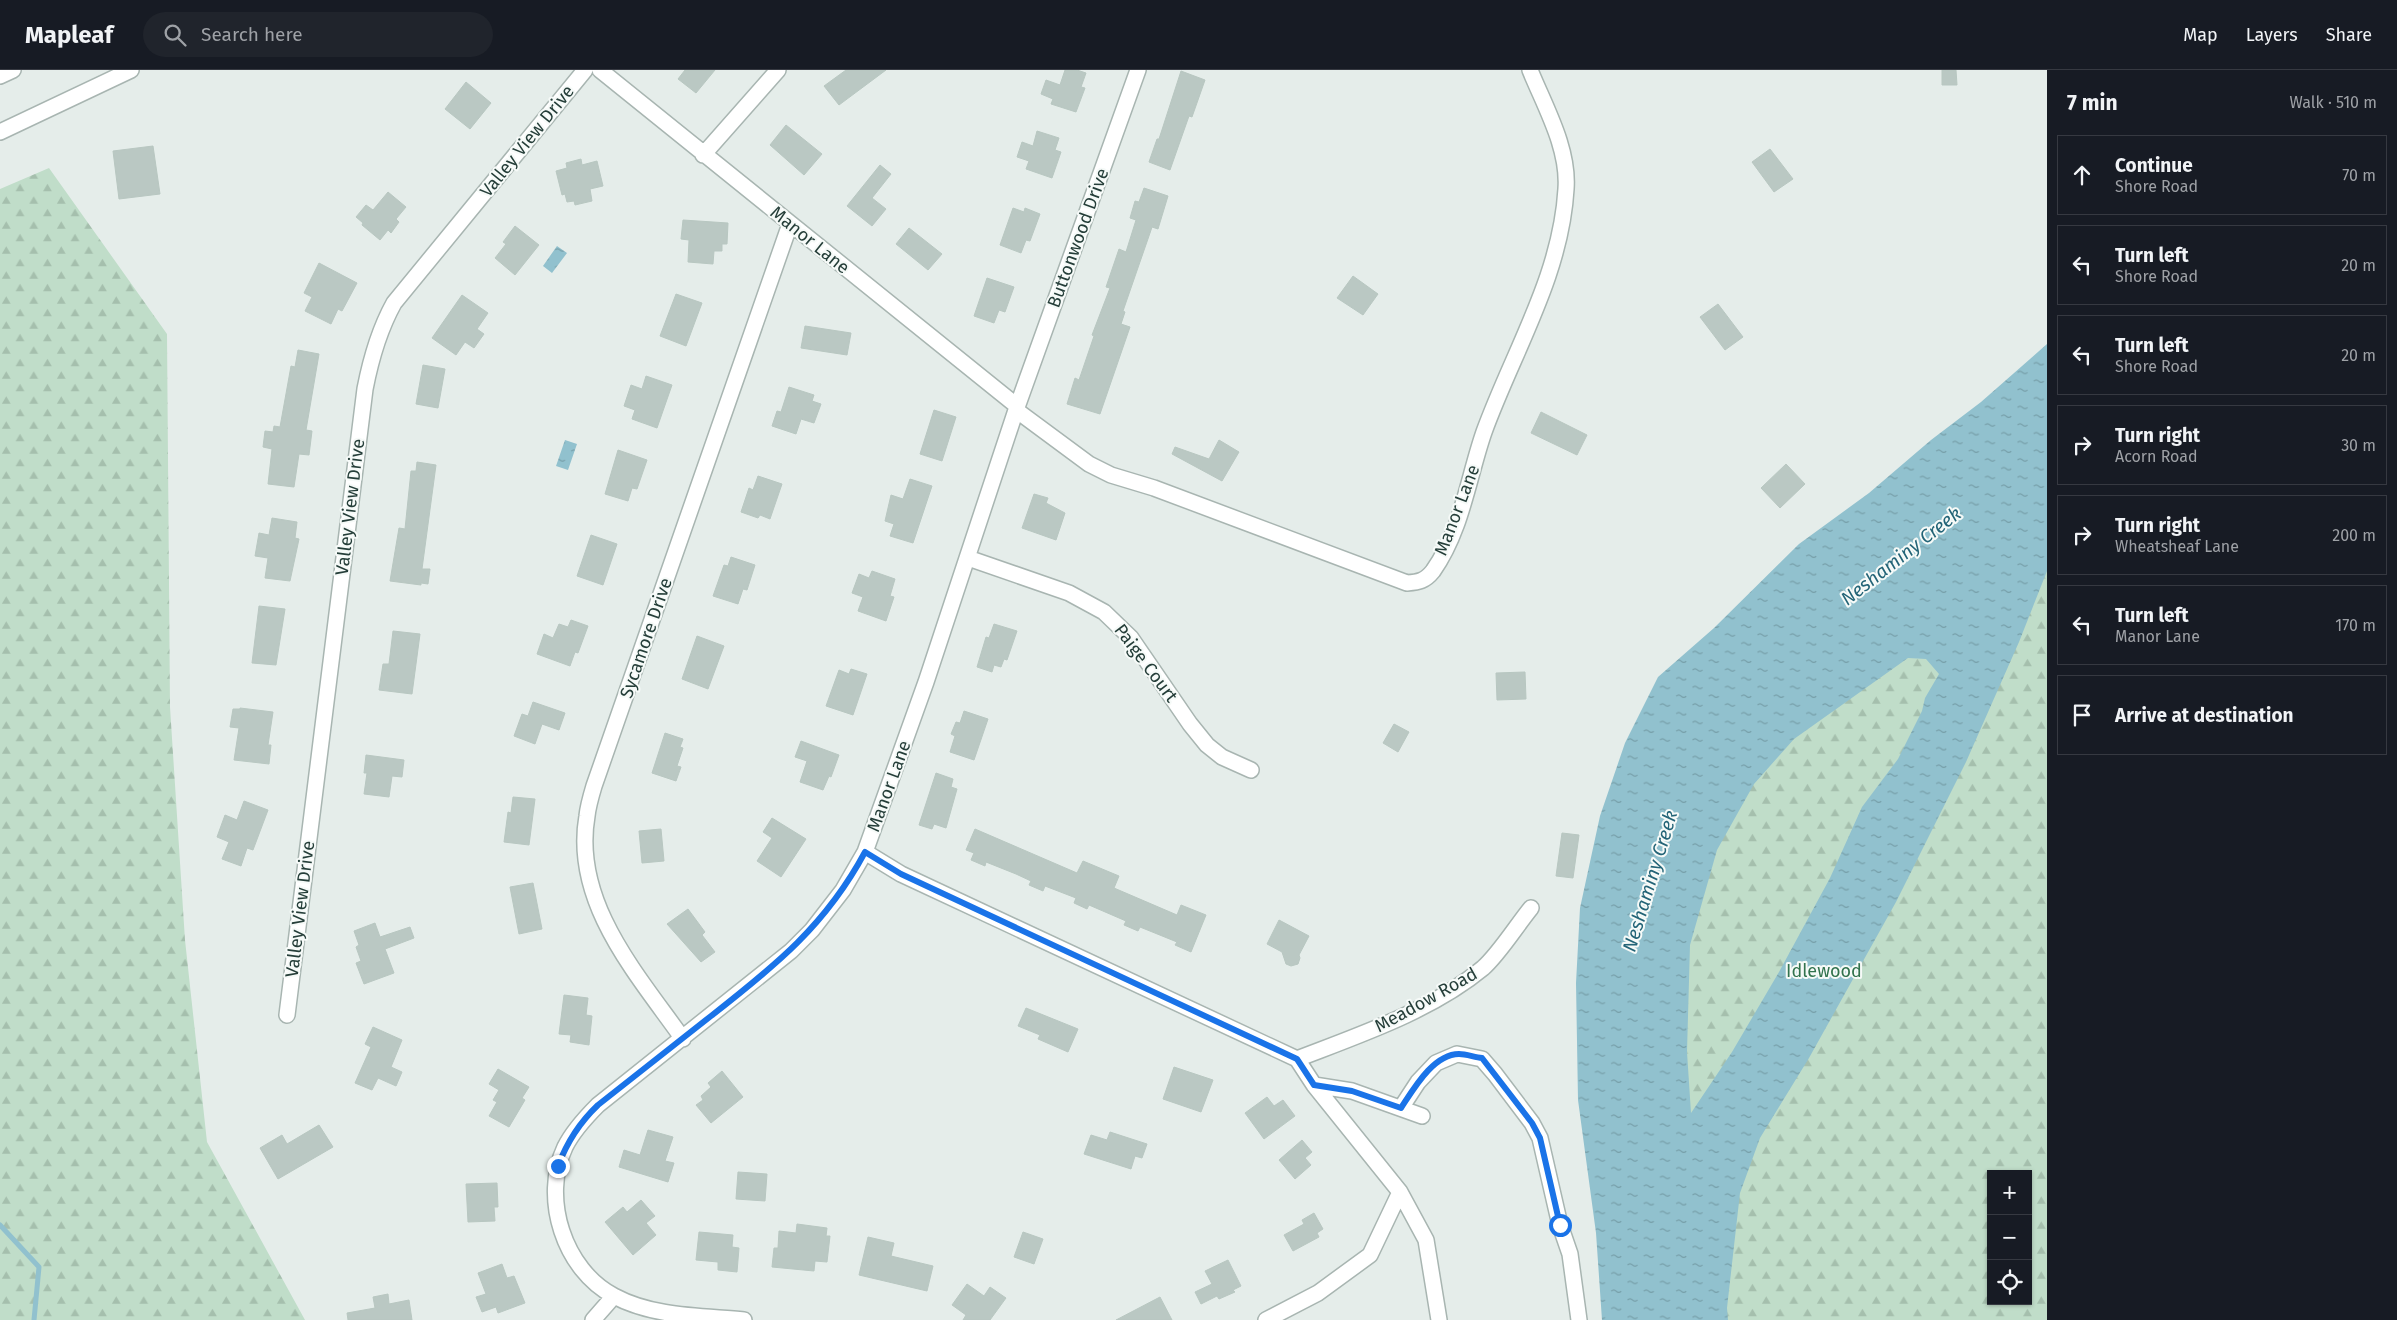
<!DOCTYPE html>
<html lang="en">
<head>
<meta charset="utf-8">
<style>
  body { margin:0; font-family:"Fira Sans",sans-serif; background:#20242c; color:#f1f3f6 }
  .controls { position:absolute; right:15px; bottom:15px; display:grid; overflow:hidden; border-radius:0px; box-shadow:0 1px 4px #0004 }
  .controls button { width:45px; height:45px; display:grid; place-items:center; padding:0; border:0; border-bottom:1px solid #363941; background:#171b24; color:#f1f3f6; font:25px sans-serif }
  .stop { position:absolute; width:15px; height:15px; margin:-11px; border:4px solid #1a73e8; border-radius:50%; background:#fff }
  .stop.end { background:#1a73e8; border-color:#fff; box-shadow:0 1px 5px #0008 }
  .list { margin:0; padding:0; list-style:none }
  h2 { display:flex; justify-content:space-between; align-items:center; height:65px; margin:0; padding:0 20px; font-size:21px }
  h2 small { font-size:16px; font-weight:400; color:#9ea1a6 }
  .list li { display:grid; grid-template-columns:32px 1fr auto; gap:15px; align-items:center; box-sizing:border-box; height:80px; margin:0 10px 10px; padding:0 10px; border:1px solid #363941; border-radius:0px }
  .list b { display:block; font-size:19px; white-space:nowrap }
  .list p { margin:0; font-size:16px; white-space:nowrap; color:#9ea1a6 }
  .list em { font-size:16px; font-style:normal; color:#9ea1a6 }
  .icon { flex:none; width:28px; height:28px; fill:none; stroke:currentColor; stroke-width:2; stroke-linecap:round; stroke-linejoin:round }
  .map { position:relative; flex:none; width:2047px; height:1250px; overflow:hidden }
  header { display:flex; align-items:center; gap:30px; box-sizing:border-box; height:70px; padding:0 25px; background:#171b24; border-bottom:1px solid #363941 }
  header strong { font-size:24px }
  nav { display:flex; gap:28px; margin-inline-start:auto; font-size:18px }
  .search { width:350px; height:45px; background:#20242c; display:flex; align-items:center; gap:12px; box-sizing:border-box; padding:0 18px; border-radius:28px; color:#9ea1a6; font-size:19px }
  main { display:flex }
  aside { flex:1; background:#171b24 }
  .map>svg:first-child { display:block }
  .forest { fill:url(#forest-firs); fill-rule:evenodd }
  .water { fill:url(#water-ripples); fill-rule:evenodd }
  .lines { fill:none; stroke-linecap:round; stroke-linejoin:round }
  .stream { stroke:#91c1ce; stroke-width:5 }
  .building { fill:#bac8c3; stroke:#b8c7c1 }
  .minor-casing { stroke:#a8b5b1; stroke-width:18 }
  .tertiary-casing { stroke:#a8b5b1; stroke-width:18 }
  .minor { stroke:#fff; stroke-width:15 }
  .tertiary { stroke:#fff; stroke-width:15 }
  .route { stroke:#1a73e8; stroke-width:6 }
  .labels { text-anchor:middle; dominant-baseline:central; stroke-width:4; stroke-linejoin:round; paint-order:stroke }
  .street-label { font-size:18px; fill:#253e39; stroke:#f6faf8 }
  .park-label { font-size:18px; fill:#32734e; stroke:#f6faf8 }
  .water-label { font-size:19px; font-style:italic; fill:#236477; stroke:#f6faf8 }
</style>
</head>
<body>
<header>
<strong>Mapleaf</strong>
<div class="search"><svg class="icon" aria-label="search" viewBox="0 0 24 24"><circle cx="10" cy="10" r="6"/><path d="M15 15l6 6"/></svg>Search here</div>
<nav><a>Map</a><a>Layers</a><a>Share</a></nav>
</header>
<main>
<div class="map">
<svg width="2047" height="1250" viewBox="0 0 2047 1250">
  <defs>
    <pattern id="forest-firs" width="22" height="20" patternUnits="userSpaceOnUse" patternTransform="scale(1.25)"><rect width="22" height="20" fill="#c0ddc9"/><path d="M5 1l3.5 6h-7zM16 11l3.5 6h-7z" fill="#a5bfad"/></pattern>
    <pattern id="water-ripples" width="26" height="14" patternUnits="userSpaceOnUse" patternTransform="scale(1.25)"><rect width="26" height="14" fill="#91c1ce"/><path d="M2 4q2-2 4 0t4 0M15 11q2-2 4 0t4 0" fill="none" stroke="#769ea8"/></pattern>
  </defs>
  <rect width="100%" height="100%" fill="#e5edea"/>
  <!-- forest -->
  <path class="forest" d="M49 98 167 264 170 637 185 870 207 1072 305 1250H0V119Z
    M2047 353V1250H1628L1708 603ZM1991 1104H2028V1231H1991Z"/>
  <!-- water -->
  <path class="water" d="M557 176 567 183 552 203 543 196Z
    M2047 274V501L2019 572 1966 692 1896 832 1809 988 1760 1068 1740 1123 1727 1238 1728 1250H1602L1596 1163 1578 1030 1576 913 1580 838 1600 746 1625 673 1658 607 1714 558 1799 474 1869 423 1931 370 1981 332ZM1908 588 1926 589 1939 604 1925 628 1922 641 1898 689 1862 737 1830 808 1779 902 1732 982 1691 1043 1687 982 1690 875 1717 780 1754 714 1794 669Z
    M565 370 577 374 568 400 556 396Z"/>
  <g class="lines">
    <!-- stream -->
    <path class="stream" d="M0 1155 39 1197 34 1250"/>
  </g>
  <!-- building -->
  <path class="building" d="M685 0H715L696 23 678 9Z
    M846 0H886L839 35 824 16Z
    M1065 0H1077L1086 3 1081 17 1085 18 1076 42 1051 34 1053 29 1041 24 1046 10 1060 15Z
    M1942 0H1956L1957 15H1942Z
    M1181 1 1205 10 1192 47 1189 46 1170 100 1149 92 1157 69H1159Z
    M466 12 491 33 470 59 445 39Z
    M786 55 822 84 804 105 770 75Z
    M1037 61 1059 68 1055 80 1061 82 1052 108 1026 99 1029 91 1017 87 1022 72 1033 76Z
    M153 76 160 124 119 129 113 81Z
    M1770 79 1793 109 1774 122 1752 92Z
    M581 89 582 95 597 91 603 116 590 119 592 131 575 135 574 131 567 132 565 124 562 125 556 101 567 98 566 93Z
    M880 95 891 104 872 128 886 139 872 156 847 136Z
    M1144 118 1168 126 1158 159 1152 157 1150 163 1123 241 1125 242 1121 254 1130 257 1100 344 1067 334 1075 308 1079 310 1094 266 1092 265 1110 218 1106 217 1119 179 1126 182 1136 150 1130 148 1135 131 1139 132Z
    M388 122 406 137 396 149 399 152 391 163 388 160 380 170 362 155 363 153 356 147 366 135 373 140Z
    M1013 138 1024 142 1025 138 1040 144 1030 171 1026 170 1021 183 1000 175Z
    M683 150 728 153 727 174H722V181H714L713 194 688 192 689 170 681 169Z
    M515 156 539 175 515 205 495 188 506 174 503 172Z
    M909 158 942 184 928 200 896 174Z
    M319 193 357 213 342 241 338 239 331 254 305 241 312 227 304 223Z
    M1353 206 1378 224 1363 245 1337 228Z
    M987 208 1014 217 1005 242 999 240 994 253 974 246Z
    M676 224 702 233 686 276 660 266Z
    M462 225 488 243 477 259 484 264 474 278 465 272 456 285 432 268Z
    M1718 234 1743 267 1725 280 1700 247Z
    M805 256 851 263 847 285 801 278Z
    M298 280 319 284 306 360 312 361 309 385 299 384 294 417 268 414 272 379 263 377 265 361 273 362 274 356 280 357 291 296 295 297Z
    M423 295 445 299 438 338 416 334Z
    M646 306 672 315 657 358 632 349 635 340 624 336 631 315 642 319Z
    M789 317 814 325 812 331 821 334 814 353 801 349 796 364 772 356 777 341 781 342Z
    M934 340 956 347 942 391 920 384Z
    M1541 342 1587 365 1577 385 1531 363Z
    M1219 370 1239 382 1222 411 1172 384 1175 377 1209 389Z
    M618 380 647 390 637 419 632 418 628 431 605 424Z
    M417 392 436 395 422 499H430L428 514 421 513V515L390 511 399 458 405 459 411 401H416Z
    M1786 394 1805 414 1780 438 1761 418Z
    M758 406 782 414 770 449 760 445 758 448 741 442 749 418 753 420Z
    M910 409 932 416 913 473 890 466 894 454 885 451 891 425 903 429Z
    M1034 424 1048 428 1046 433 1065 443 1056 470 1022 458Z
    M272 448 297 452 295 468 299 469 290 511 265 508 268 488 255 486 259 463 269 465Z
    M591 465 617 474 603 515 577 506Z
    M731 487 755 495 747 520 743 519 738 534 713 526 724 495 728 496Z
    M872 501 895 509 890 526 894 527 886 551 858 541 863 527 852 523 859 504 869 508Z
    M259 536 285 539 276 595 252 593Z
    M571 550 588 556 578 583 575 582 570 596 537 584 544 564 553 568 559 554 568 557Z
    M994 554 1017 561 1007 590 1004 589 1001 597 994 595 992 602 977 597 986 567 989 568Z
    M393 561 420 564 412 624 379 620 383 594H389Z
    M697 566 724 576 708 619 682 609Z
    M851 599 867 604 853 645 826 636 839 600 849 604Z
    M1525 602 1526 629 1497 630 1496 603Z
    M533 632 565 643 559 660 542 654 535 674 514 666 522 644 528 646Z
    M240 638 273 642 268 675H271L269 694 234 690 239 658 230 657 233 639H240Z
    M964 641 988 649 974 690 950 682 955 666 951 664 956 652 960 653Z
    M1394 654 1409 662 1398 682 1383 673Z
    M665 663 683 669 680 677 683 678 677 696 681 697 676 711 652 703Z
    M801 671 839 685 831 707 829 706 823 720 800 712 807 691 795 687Z
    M366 685 404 690 402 707 392 706 389 727 364 724 367 703H364Z
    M936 703 953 709 951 717 957 719 946 758 934 754 932 759 919 755Z
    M513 727 535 729 529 775 504 772 508 742 511 743Z
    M244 731 268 740 253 780 247 778 241 796 222 789 229 772 217 767 225 745 237 750Z
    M772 748 806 769 781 807 757 791 772 768 763 762Z
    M661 759 664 791 642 793 639 761Z
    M975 759 1077 803 1083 791 1119 806 1114 818 1177 845 1181 835 1206 845 1191 882 1175 875 1177 872 1140 857 1138 861 1124 855 1126 851 1089 835 1087 839 1074 833 1076 828 1045 816 1043 821 1029 815 1031 811 1016 804 986 792 985 796 971 790 974 783 966 780Z
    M1562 763 1579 765 1573 808 1556 806Z
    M533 813 542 859 519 864 510 817Z
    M688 839 705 862 702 865 715 882 701 892 667 854Z
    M1279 850 1309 866 1299 885 1300 888 1298 894 1291 896 1286 894 1282 882 1267 874Z
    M375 853 380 867 410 857 414 868 385 879 394 903 364 914 356 893 361 891 356 877 359 875 354 861Z
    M564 925 588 928 586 945 592 946 589 975 570 972 571 965 559 964Z
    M1026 938 1078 959 1068 982 1038 969 1040 965 1018 956Z
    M373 957 402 970 391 997 402 1002 396 1016 378 1008 372 1020 355 1013 371 977 365 974Z
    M1174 997 1213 1010 1201 1042 1163 1029Z
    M498 999 529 1017 522 1028 525 1030 509 1057 489 1046 497 1032 493 1030 499 1020 489 1014Z
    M722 1001 743 1027 711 1053 696 1035 703 1030 701 1026 711 1017 708 1013Z
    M1267 1027 1274 1036 1283 1030 1295 1046 1264 1069 1245 1043Z
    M319 1055 333 1077 278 1109 260 1078 282 1065 287 1074Z
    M648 1060 673 1067 665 1091 674 1093 668 1112 619 1097 624 1080 640 1085Z
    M1110 1062 1147 1074 1142 1088 1135 1086 1131 1099 1084 1084 1091 1065 1107 1070Z
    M1302 1070 1312 1082 1305 1088 1311 1095 1295 1109 1279 1090Z
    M738 1102 767 1104 765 1131 736 1129Z
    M497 1113 498 1137H494L495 1151 468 1152 466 1114Z
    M641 1130 655 1146 646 1153 656 1165 633 1185 605 1152 623 1137 627 1142Z
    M1314 1143 1323 1159 1317 1163 1319 1167 1293 1181 1284 1165 1304 1154 1302 1150Z
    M797 1154 827 1158 826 1166H830L827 1192 815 1191 814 1201 772 1197 774 1178H778L779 1161 796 1163Z
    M699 1162 733 1165 732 1177 739 1178 737 1202 718 1200V1192L696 1190Z
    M1023 1162 1043 1169 1034 1194 1014 1187Z
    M868 1167 894 1173 891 1186 933 1196 927 1221 859 1205Z
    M1228 1190 1241 1216 1233 1220 1235 1222 1219 1229 1217 1226 1201 1234 1195 1222 1212 1214 1205 1201Z
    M502 1194 507 1208 514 1206 525 1233 498 1243 496 1237 482 1242 476 1227 486 1224 478 1203Z
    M967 1214 984 1226 990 1217 1006 1228 990 1250H963L966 1245 952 1235Z
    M388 1224 389 1234 409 1230 412 1250H348L347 1243 375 1238 373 1227Z
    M1160 1227 1172 1250H1116Z"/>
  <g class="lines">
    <defs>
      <path id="minor" d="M600 0 1017 336
        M0 6 13 0
        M703 85 778 0
        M1016 340 1089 394 1111 405 1154 418 1407 513C1419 512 1425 511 1433 501 1462 460 1468 408 1484 362 1513 282 1561 206 1566 119 1569 78 1545 37 1530 0
        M968 488 1069 523 1104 542 1131 568 1190 654 1207 675 1222 687 1251 700
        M865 782 901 804 1297 989 1314 1015 1400 1122 1426 1170 1439 1250
        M287 945 365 319C371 288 379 260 394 233L585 0
        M683 969C637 904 572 832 587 746 588 736 591 726 594 716L790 154
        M1297 989C1359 965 1431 941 1483 898 1499 884 1517 855 1531 838
        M1314 1015 1352 1021 1422 1046
        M1401 1038 1418 1012 1436 993 1457 984 1482 989 1495 1004 1532 1053 1540 1068 1560 1155 1570 1184 1579 1250
        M593 1250 614 1226
        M744 1250C701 1246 653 1247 614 1226 564 1200 541 1128 565 1077 573 1061 585 1048 598 1035L791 881 812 860 843 820 865 782 926 612 1016 340 1138 0
        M1266 1250 1318 1223 1370 1185 1400 1122"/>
      <path id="tertiary" d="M0 62 131 0"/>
    </defs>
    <!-- minor casing -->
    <use href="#minor" class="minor-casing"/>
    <!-- tertiary casing -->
    <use href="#tertiary" class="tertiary-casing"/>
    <!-- minor -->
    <use href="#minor" class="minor"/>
    <!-- tertiary -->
    <use href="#tertiary" class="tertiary"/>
  </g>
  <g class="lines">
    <!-- route -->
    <path class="route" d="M558 1096C567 1072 579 1053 598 1035 635 1006 673 976 711 946 775 896 826 855 865 782L901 804 1297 989 1314 1015 1352 1021 1401 1038C1413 1020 1433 984 1459 984 1466 984 1474 987 1482 988L1532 1053 1540 1068 1560 1155"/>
  </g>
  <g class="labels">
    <!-- street labels -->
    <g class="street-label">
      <text transform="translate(527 71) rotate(-51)">Valley View Drive</text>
      <text transform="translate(1078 168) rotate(-70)">Buttonwood Drive</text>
      <text transform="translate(810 170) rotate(39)">Manor Lane</text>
      <text transform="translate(350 437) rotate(-83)">Valley View Drive</text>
      <text transform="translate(1457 440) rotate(-69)">Manor Lane</text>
      <text transform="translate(646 568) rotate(-71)">Sycamore Drive</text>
      <text transform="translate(1146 593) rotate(53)">Paige Court</text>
      <text transform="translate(889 716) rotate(-70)">Manor Lane</text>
      <text transform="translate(300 839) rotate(-83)">Valley View Drive</text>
      <text transform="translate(1426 930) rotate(-29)">Meadow Road</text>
    </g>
    <!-- park labels -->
    <g class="park-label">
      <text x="1824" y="901">Idlewood</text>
    </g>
    <!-- water labels -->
    <g class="water-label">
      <text transform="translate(1901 486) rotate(-38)">Neshaminy Creek</text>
      <text transform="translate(1650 811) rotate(-73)">Neshaminy Creek</text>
    </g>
  </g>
</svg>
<div class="controls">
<button>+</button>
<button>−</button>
<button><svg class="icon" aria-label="locate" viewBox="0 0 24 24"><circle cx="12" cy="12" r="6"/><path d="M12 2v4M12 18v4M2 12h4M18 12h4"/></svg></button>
</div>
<div class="stop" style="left:1560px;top:1155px"></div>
<div class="stop end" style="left:558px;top:1096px"></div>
</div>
<aside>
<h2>7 min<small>Walk · 510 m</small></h2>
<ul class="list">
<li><svg class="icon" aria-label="ahead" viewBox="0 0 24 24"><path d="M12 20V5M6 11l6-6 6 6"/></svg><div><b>Continue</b><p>Shore Road</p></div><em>70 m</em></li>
<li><svg class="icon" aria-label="left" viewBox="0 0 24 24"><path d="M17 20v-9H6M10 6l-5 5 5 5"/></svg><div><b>Turn left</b><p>Shore Road</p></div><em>20 m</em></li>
<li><svg class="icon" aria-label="left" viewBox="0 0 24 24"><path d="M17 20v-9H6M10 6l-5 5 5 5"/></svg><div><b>Turn left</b><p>Shore Road</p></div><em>20 m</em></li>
<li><svg class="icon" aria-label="right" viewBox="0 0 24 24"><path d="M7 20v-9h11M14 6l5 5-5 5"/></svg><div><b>Turn right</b><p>Acorn Road</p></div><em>30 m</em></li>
<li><svg class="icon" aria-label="right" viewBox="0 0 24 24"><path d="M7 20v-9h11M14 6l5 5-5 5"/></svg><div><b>Turn right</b><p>Wheatsheaf Lane</p></div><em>200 m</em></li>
<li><svg class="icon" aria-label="left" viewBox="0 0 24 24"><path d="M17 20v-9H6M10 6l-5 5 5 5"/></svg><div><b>Turn left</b><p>Manor Lane</p></div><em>170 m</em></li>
<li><svg class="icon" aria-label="arrive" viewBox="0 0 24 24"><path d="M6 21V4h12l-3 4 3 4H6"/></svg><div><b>Arrive at destination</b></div></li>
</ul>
</aside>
</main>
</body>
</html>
